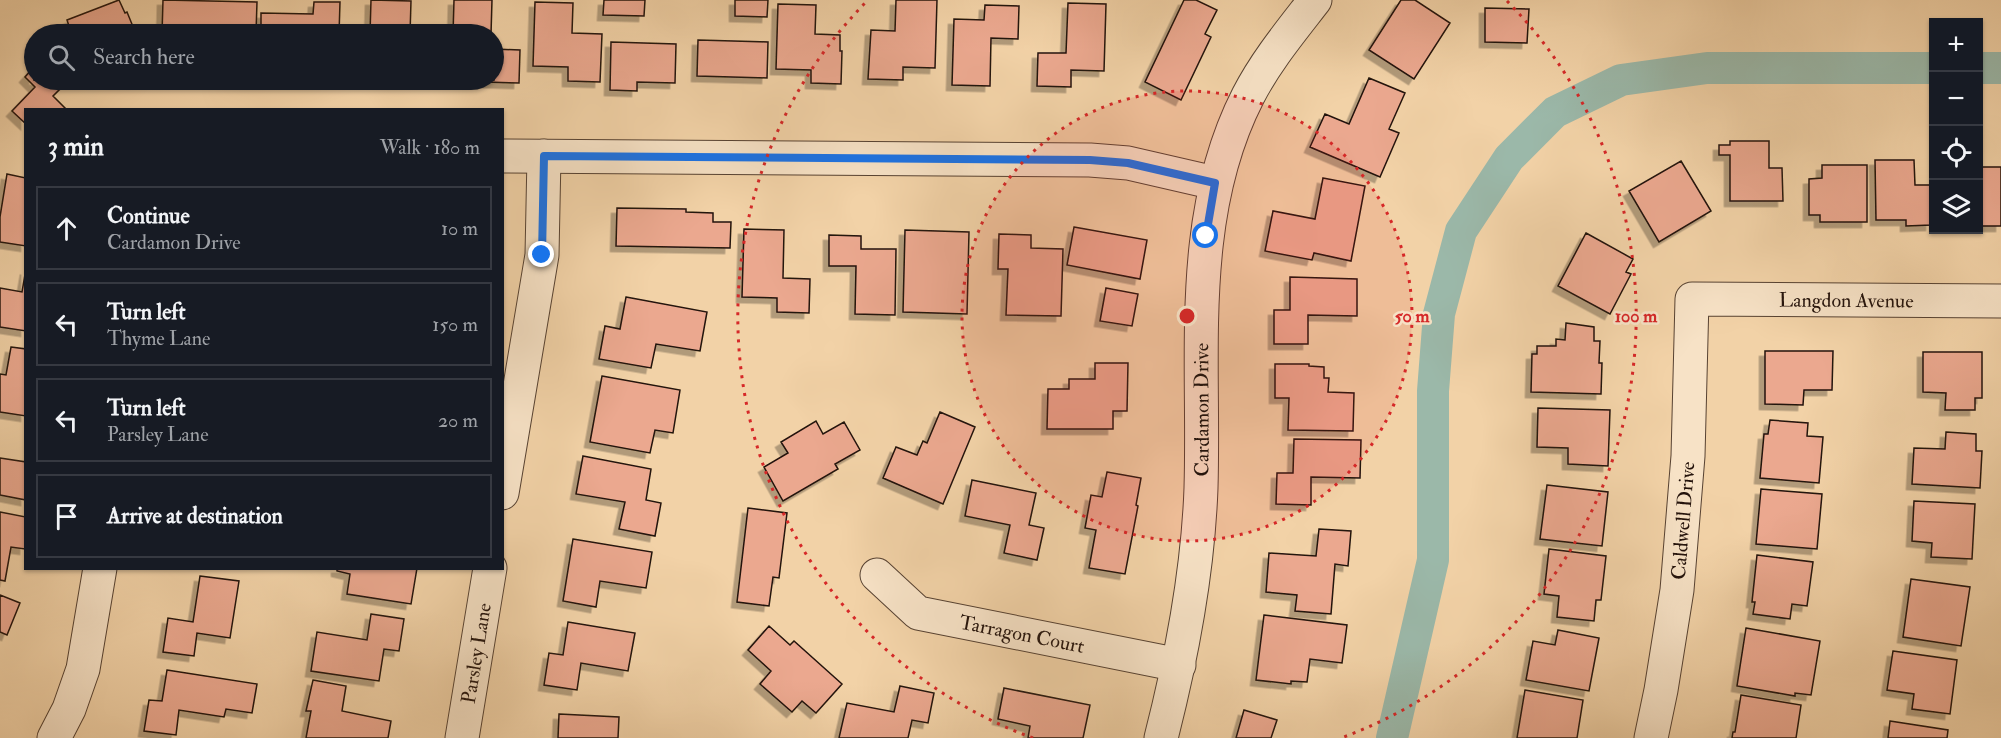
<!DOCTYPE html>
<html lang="en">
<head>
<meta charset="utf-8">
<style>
  body { margin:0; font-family:"IM FELL Double Pica",serif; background:#20242c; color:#f1f3f6 }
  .controls { position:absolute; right:18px; top:18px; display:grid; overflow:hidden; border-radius:0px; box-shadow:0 2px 4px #0004 }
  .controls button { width:54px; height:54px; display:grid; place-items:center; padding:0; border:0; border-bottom:2px solid #363941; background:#171b24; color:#f1f3f6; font:30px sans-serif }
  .stop { position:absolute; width:18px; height:18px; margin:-14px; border:4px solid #1a73e8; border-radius:50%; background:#fff }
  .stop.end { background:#1a73e8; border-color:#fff; box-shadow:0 2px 6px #0008 }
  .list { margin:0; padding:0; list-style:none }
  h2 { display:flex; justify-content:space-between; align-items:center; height:78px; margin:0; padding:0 24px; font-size:26px }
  h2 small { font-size:20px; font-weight:400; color:#9ea1a6 }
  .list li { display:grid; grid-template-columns:39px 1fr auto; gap:18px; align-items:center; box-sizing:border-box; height:84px; margin:0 12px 12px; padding:0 12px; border:2px solid #363941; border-radius:0px }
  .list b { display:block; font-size:22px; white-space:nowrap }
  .list p { margin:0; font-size:20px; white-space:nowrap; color:#9ea1a6 }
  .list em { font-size:20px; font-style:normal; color:#9ea1a6 }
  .icon { flex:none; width:33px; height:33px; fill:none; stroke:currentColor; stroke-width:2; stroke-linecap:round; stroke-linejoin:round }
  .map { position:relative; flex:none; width:2001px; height:738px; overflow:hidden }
  .search { position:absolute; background:#171b24; box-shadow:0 2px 4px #0004; left:24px; top:24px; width:480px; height:66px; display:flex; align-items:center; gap:15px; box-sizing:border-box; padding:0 21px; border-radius:33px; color:#9ea1a6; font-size:22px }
  .panel { position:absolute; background:#171b24; box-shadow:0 2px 4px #0004; left:24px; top:108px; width:480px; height:462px; border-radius:0px }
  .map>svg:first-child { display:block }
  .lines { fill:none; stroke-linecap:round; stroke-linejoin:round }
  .canal { stroke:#9bb8a9; stroke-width:32 }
  .building { fill:#eba88f; stroke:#23120b; stroke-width:1.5; filter:url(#shadow) }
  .minor-casing { stroke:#574232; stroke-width:35 }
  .minor { stroke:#f7e2c6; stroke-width:33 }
  .route { stroke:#1a73e8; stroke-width:8 }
  .ring { fill:none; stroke:#d62828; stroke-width:3; stroke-dasharray:3 6 }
  .labels { text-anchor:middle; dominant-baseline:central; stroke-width:5; stroke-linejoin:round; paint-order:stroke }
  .street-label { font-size:20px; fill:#23120b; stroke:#f7e2c6 }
  .centre { fill:#d62828; stroke:#f7e2c6; stroke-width:3 }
  .ring-label { font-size:18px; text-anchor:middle; font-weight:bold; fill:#d62828; stroke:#f7e2c6; stroke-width:5; stroke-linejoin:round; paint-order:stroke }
</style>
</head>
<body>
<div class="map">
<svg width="2001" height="738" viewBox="0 0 2001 738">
  <defs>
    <filter id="shadow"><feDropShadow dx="-5.5" dy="5.5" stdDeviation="0" flood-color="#0004"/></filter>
  </defs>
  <rect width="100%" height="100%" fill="#f2d2a7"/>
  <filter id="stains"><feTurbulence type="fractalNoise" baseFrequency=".00333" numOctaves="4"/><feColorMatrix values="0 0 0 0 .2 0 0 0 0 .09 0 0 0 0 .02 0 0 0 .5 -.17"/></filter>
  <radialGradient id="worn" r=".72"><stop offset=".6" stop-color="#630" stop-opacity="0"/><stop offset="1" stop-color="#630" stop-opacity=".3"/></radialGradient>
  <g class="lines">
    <!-- canal -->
    <path class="canal" d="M1978 68H2001
      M1392 738 1433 560V391L1439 314 1461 231 1509 158 1555 112 1621 80 1707 68H1934"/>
  </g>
  <!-- building -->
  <path class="building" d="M119 0 125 13 127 12 136 34H67L71 32 67 20Z
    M163 0 257 2 256 33 162 34Z
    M371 0 411 1 410 34H370Z
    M454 0H492L491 34H453Z
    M604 0H645L644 16 603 15Z
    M735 0H768L767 17 735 16Z
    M896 0H937L935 68 903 67V80L868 79 871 30 895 31Z
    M1184 0H1196L1217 10 1205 34 1211 37 1181 100 1145 82Z
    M1401 0H1415L1450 23 1414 79 1369 50Z
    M314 2H340L339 34H261V13L313 14Z
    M535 2 573 3 572 33 602 34 600 82 568 81V67L533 66Z
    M1068 3 1106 4 1104 71 1071 70V87L1037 86 1038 53H1066Z
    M778 4 816 5 815 34 840 35V51H842L841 84 811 83V70L776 69Z
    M985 5 1019 6 1018 39 991 38 990 86 952 85 954 19 984 20Z
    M1485 8 1529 9 1527 43 1485 42Z
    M698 40 768 42 767 78 697 76Z
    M611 42 676 44 675 83 637 82V91L610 90Z
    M494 49 520 50 519 83 486 82V80H494Z
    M34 67V80H69L53 96 67 110H26V124L12 111 35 87 25 77Z
    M1369 78 1405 93 1389 129 1399 133 1380 177 1310 147 1325 114 1349 124Z
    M1730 141H1769V168H1782L1783 201H1730V155H1719V145H1730Z
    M1978 153H1980L1981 167H2001V226H1978Z
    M1875 160H1914L1915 185H1931V225L1906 226V220H1876Z
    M1681 161 1711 211 1659 242 1629 191Z
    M1822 165H1867V222H1820V215H1809V179L1822 178Z
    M7 174 26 178V246L0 242V217Z
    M1323 178 1365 186 1351 261 1314 253 1312 260 1265 251 1273 211 1315 219Z
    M617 208 686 209V212L713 213V222H731L730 248 616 246Z
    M1074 227 1147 240 1140 279 1067 265Z
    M744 229 784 230 783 278 810 279 809 313 777 312V298L742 297Z
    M905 230 969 232 967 314 903 312Z
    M1586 233 1633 259 1626 272 1631 274 1610 314 1558 286Z
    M999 234 1031 235V248L1063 249 1061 316 1006 315 1008 269H998Z
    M829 235 861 236V249H896L895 315 855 314 856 266H829Z
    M26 269V331L0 327V288L22 292Z
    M1290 277 1357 279V316L1308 315V344H1274V310H1290Z
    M1106 288 1138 294 1132 326 1100 321Z
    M626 297 707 312 700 351 656 344 651 368 599 359 605 326 620 329Z
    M1566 323 1594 327V341H1600L1599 363H1602L1601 394 1531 392 1532 354H1537V346H1556V339L1565 340Z
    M11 347 26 349V416L0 412V374L6 375Z
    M1765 351H1833L1832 390H1804L1803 405 1765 404Z
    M1923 352H1982V398H1975V410H1945L1946 393 1923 392Z
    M1095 363H1128L1127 411H1113V429H1047L1048 389H1069V379H1095Z
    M1275 364H1309V366L1324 367V378H1329L1328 392 1354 393 1353 431 1288 430 1289 398H1275Z
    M602 376 680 390 673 433 655 430 650 453 590 442Z
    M1538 408 1610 410 1608 466 1568 464V448L1537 447Z
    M940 412 975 427 943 504 883 478 896 447 917 455 923 441 927 443Z
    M1770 420 1808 423 1807 436 1823 437 1819 483 1760 478 1764 434H1768Z
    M816 421 823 434 844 422 860 450 835 464 838 469 783 501 764 467 788 453 781 442Z
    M1946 432 1976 434V451H1982L1980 488 1912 484 1914 448 1945 449Z
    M1294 439 1361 440 1360 478 1311 477V505L1276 504 1277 473H1293Z
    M583 456 651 469 646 500 661 503 655 536 619 529 625 502 576 494Z
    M0 458 26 462V500L0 495Z
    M1107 472 1141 478 1136 505 1138 506 1125 574 1089 568 1096 530 1085 528 1091 495 1102 497Z
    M972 480 1036 493 1029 525 1044 528 1037 560 1004 553 1010 525 965 516Z
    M1547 485 1608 492 1602 546 1540 539Z
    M1761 489 1822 494 1817 549 1756 544Z
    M1914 501 1975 504 1972 559 1931 557 1932 543 1912 541Z
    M748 508 787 513 779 578 773 577 769 606 737 602Z
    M0 512 26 517 25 549 11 547 5 581 0 580Z
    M1319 529 1351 531 1348 566 1335 564 1331 614 1295 611 1297 595 1266 592 1269 553 1316 556Z
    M573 539 652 552 646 588 600 581 596 607 563 601Z
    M1549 549 1606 556 1601 600H1596L1594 621 1557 617 1559 596 1544 594Z
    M1757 555 1813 562 1807 606 1792 604 1790 619 1753 614 1755 602H1752Z
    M337 568H417L411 604 347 594 350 574 337 571Z
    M200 576 239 581 230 638 197 633 194 656 163 652 168 618 193 622Z
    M1911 579 1970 587 1961 646 1903 637Z
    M0 595 20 603 7 635 0 632Z
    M371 614 404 619 399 651 384 649 379 681 311 671 317 632 367 640Z
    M1264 615 1347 625 1342 663 1310 659 1307 682 1291 681V684L1256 680Z
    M568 622 635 633 628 671 581 663 577 690 544 685 549 653 563 655Z
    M769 626 790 645 794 641 842 684 816 713 802 701 792 712 760 684 771 671 748 650Z
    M1746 628 1820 641 1811 695 1795 693V696L1737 686Z
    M1558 630 1599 638 1589 691 1526 680 1533 641 1555 645Z
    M1893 651 1957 660 1950 714 1912 709 1914 694 1887 690Z
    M167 670 257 684 252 713 226 709 224 717 179 710 176 735 144 731 149 700 162 701Z
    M313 680 346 686 342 711 391 721 388 738H306L311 711H306Z
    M900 686 934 693 928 723 912 720 908 738H839L847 703 894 712Z
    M1004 688 1090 705 1083 738H1028L1030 726 998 719Z
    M1525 690 1583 700 1577 738H1517Z
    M1741 695 1801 705 1796 738H1732L1733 732H1735Z
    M1244 710 1277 720 1271 738H1236Z
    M559 714 619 717 618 738H558Z
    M1890 721 1948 730 1947 738H1888Z"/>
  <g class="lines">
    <defs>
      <g id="minor">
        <path d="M502 156 1090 160 1128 163 1215 183"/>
        <path d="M502 493 542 255 544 156"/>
        <path id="s1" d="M877 575 918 613 1179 665"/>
        <path d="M54 738 69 709 83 669 100 568"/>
        <path id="s2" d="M462 738 490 568"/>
        <path id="s3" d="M1161 738C1182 656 1198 573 1201 488 1205 357 1186 217 1248 96 1266 61 1291 31 1315 0"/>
        <path id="s4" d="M1651 738 1661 690 1677 590 1688 456 1692 299 2001 301"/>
      </g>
    </defs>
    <!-- minor casing -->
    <use href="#minor" class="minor-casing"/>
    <!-- minor -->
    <use href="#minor" class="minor"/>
  </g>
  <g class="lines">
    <!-- route -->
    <path class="route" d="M542 255 544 156 1090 160 1128 163 1215 183 1206 236"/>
  </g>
  <!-- distance rings -->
  <circle cx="1187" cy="316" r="225" fill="#d62828" fill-opacity=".12"/>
  <g class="ring">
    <circle cx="1187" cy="316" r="225"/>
    <path d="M1033 738A449 449 0 0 1 867 1M1507 1A449 449 0 0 1 1341 738"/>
  </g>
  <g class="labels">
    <!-- street labels -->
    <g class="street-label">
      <text stroke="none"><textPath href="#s4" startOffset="596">Langdon Avenue</textPath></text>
      <text stroke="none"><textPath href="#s3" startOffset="332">Cardamon Drive</textPath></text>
      <text stroke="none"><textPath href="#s4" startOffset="220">Caldwell Drive</textPath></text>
      <text stroke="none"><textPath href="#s1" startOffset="162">Tarragon Court</textPath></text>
      <text stroke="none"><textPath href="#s2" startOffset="86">Parsley Lane</textPath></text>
    </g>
  </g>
  <circle cx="1187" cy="316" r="9" class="centre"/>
  <g class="ring-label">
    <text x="1412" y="322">50 m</text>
    <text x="1636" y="322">100 m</text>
  </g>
  <rect width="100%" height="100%" filter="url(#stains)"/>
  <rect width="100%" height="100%" fill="url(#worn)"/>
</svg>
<div class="controls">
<button>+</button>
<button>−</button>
<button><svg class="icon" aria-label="locate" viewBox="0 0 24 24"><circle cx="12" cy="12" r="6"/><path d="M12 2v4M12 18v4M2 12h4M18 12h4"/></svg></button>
<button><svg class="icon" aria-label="layers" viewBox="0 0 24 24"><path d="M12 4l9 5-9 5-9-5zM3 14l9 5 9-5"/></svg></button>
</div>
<div class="stop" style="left:1206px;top:236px"></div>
<div class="stop end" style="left:542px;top:255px"></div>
<div class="search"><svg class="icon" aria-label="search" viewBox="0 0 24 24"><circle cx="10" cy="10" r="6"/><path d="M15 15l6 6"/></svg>Search here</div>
<section class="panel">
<h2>3 min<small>Walk · 180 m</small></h2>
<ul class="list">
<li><svg class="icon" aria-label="ahead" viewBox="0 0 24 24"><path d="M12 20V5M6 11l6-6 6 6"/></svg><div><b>Continue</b><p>Cardamon Drive</p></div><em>10 m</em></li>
<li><svg class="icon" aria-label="left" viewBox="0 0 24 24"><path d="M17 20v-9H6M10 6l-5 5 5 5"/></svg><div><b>Turn left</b><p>Thyme Lane</p></div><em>150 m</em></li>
<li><svg class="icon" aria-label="left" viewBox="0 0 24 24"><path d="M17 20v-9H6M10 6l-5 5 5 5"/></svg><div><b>Turn left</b><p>Parsley Lane</p></div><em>20 m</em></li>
<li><svg class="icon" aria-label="arrive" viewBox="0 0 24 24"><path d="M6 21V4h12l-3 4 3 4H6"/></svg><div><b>Arrive at destination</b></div></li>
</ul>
</section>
</div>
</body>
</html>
